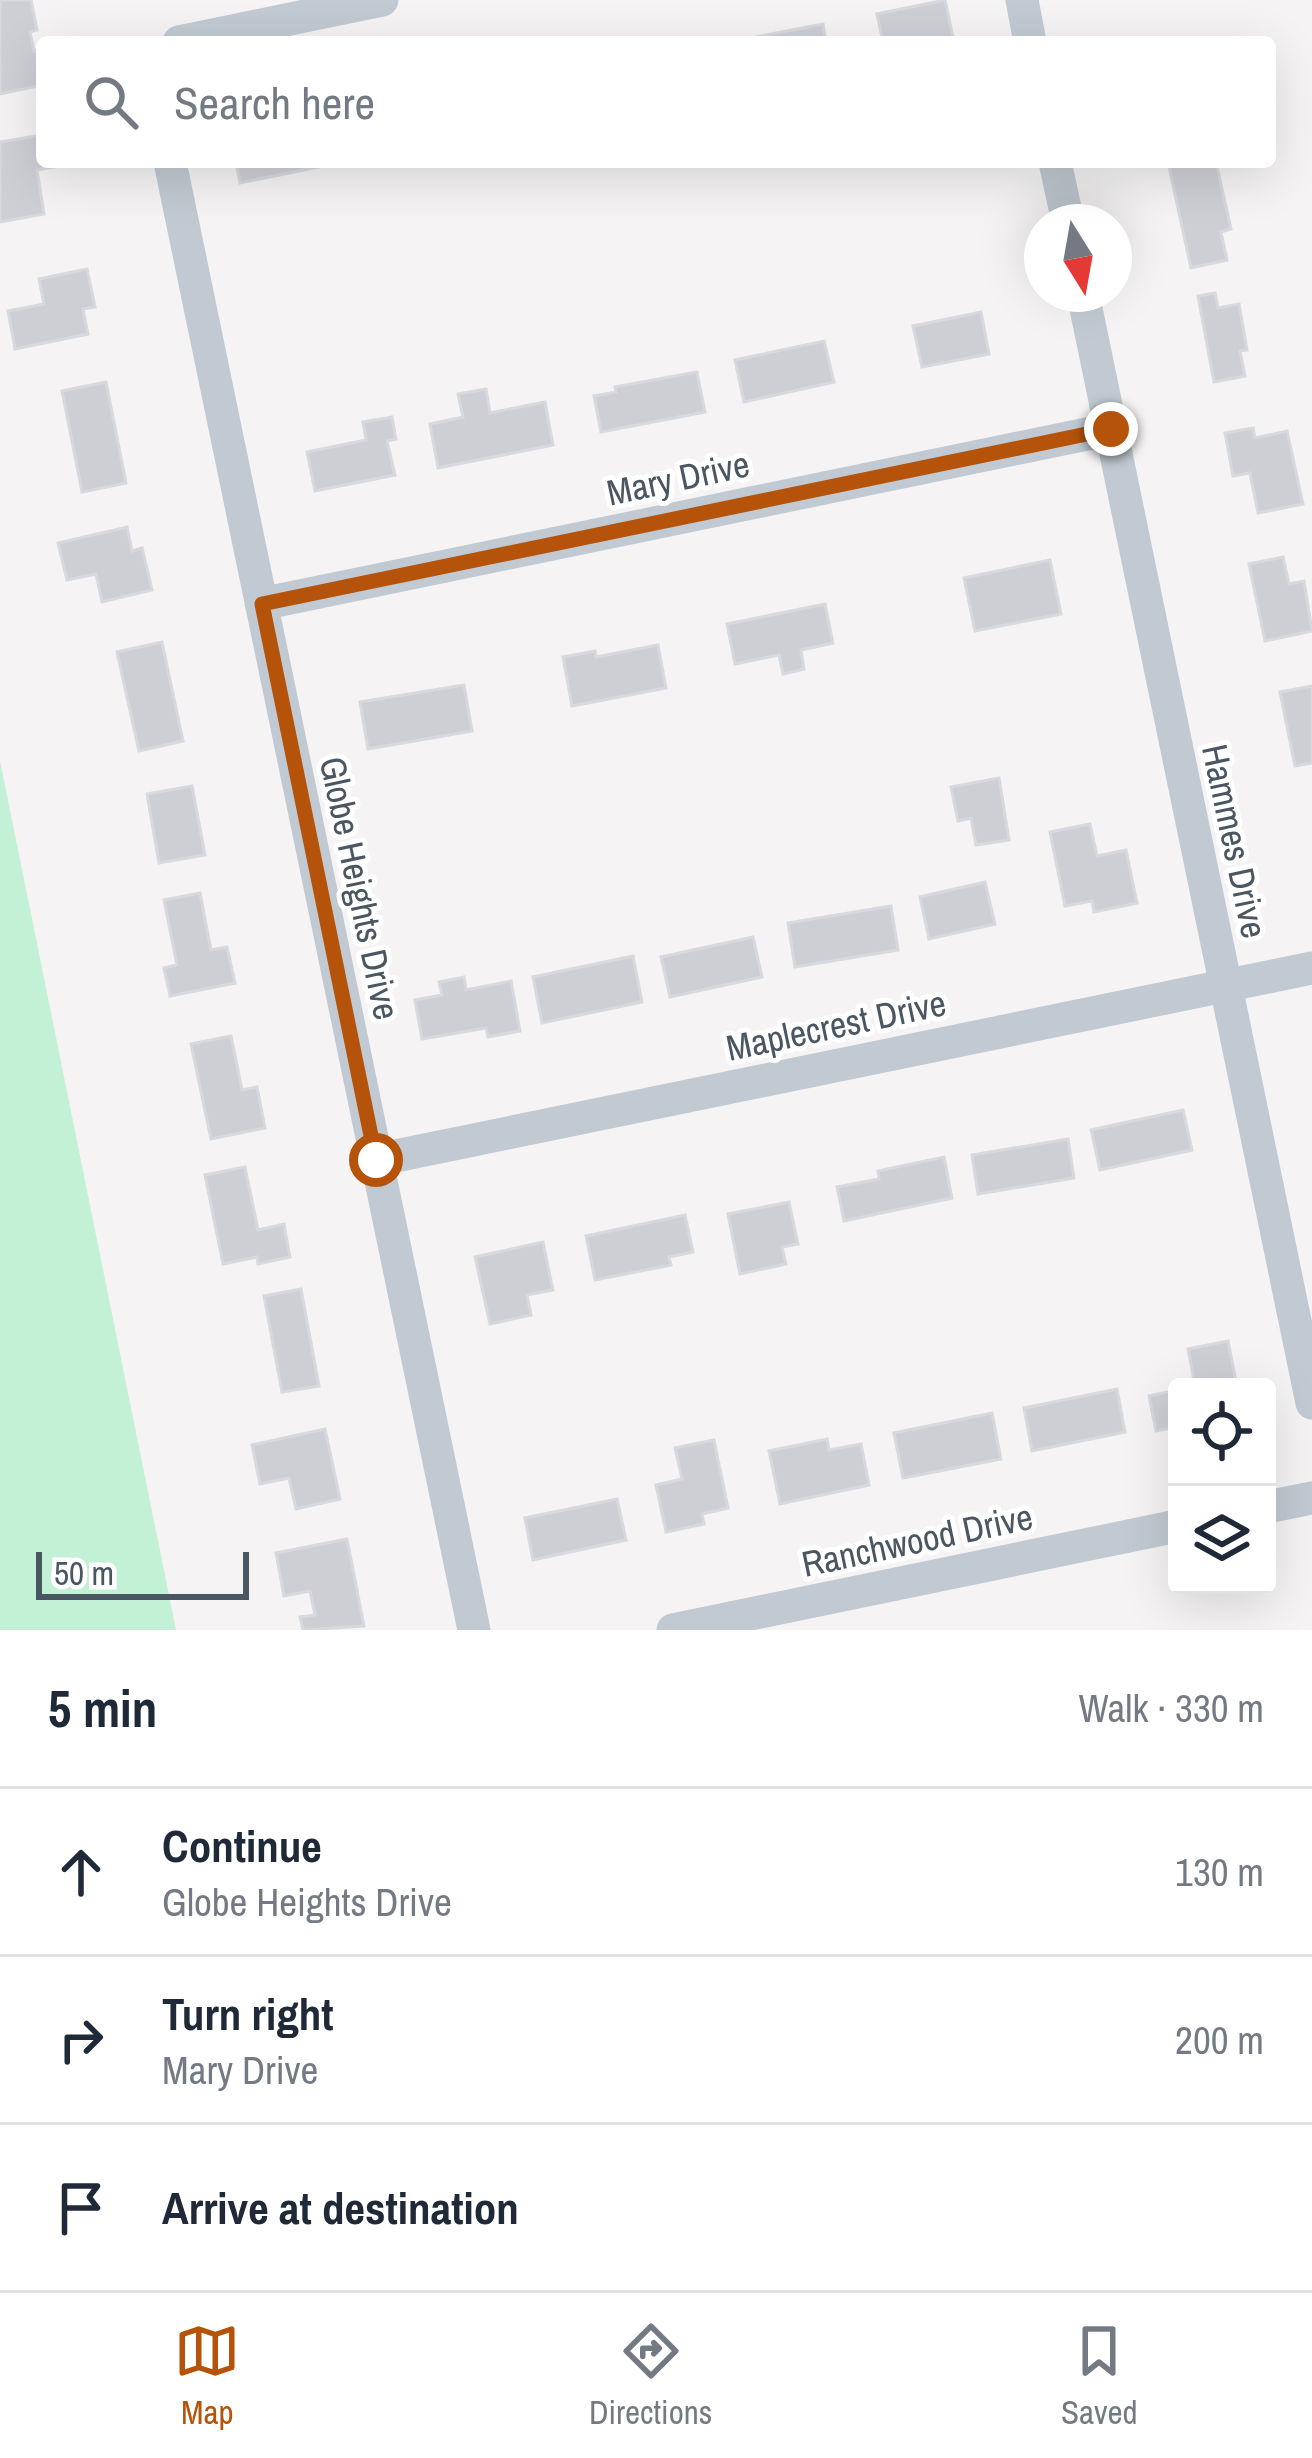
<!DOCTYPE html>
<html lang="en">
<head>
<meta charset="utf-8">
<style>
  body { margin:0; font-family:"Archivo Narrow",sans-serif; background:#f2f2f3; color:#1f2937 }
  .controls { position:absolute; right:36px; bottom:36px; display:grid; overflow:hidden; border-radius:12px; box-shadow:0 12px 48px #0002 }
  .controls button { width:108px; height:108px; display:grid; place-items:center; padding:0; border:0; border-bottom:3px solid #e0e1e3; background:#fff; color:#1f2937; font:60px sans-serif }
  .compass { position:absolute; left:1024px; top:204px; width:108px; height:108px; border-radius:50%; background:#fff; box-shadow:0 12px 48px #0002; rotate:169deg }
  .scale { position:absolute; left:36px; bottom:30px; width:213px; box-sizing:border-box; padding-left:12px; border:6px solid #4a5661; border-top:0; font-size:33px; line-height:42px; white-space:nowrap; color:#4a5661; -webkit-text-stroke:9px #fff; paint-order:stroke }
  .stop { position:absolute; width:36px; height:36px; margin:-27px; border:9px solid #b45309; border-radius:50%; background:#fff }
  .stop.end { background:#b45309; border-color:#fff; box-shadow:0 3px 12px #0008 }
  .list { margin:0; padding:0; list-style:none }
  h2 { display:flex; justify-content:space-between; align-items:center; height:156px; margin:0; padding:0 48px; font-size:51px }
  h2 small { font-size:39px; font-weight:400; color:#747a83 }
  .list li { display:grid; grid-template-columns:78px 1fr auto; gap:36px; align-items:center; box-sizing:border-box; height:168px; padding:0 48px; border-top:3px solid #e0e1e3 }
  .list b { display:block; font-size:45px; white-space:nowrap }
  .list p { margin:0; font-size:39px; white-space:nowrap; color:#747a83 }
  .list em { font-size:39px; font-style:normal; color:#747a83 }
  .icon { flex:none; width:66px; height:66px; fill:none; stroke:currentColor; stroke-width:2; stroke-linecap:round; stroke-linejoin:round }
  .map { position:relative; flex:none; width:1312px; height:1630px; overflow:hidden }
  .search { position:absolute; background:#fff; box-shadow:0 12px 48px #0002; left:36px; right:36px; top:36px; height:132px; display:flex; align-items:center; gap:30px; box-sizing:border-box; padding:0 42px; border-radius:12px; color:#747a83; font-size:45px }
  .sheet { height:660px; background:#fff }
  nav { display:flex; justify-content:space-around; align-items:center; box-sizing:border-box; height:168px; border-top:3px solid #e0e1e3; background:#fff; font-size:33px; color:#747a83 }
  nav a { display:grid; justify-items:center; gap:6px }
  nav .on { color:#b45309 }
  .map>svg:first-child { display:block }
  .green { fill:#c3f1d5 }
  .building { fill:#cdcfd5; stroke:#d7d9de; stroke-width:3 }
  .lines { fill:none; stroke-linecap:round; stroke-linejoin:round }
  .minor { stroke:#c1cad2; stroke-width:33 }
  .route { stroke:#b45309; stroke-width:15 }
  .labels { text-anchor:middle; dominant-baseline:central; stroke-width:10; stroke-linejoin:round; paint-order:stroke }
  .street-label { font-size:36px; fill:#4a5661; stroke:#fff }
</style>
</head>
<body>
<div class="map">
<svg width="1312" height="1630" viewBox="0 0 1312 1630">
  <rect width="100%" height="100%" fill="#f5f3f3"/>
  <!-- green -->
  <path class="green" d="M0 761 176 1630H0Z"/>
  <!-- building -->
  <path class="building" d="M0 0H31L37 30 30 32 34 51 41 49 42 85 0 94Z
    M945 0 954 42H883L877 14Z
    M823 24 826 42H757L756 37Z
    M42 135V162H66V165L37 170 44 214 0 222V142Z
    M236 162H327L328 165 240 183Z
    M1194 162H1216L1231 229 1221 232 1227 260 1191 268 1169 167Z
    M87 269 95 307 83 309 88 334 15 349 8 311 44 304 39 279Z
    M1215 293 1218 308 1239 304 1247 350 1240 351 1245 376 1214 382 1198 296Z
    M981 312 989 354 922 367 913 326Z
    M824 341 834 382 744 402 735 360Z
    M697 372 705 412 601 432 594 396 616 392 615 387Z
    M106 382 126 483 82 492 62 391Z
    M486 389 490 413 545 402 553 445 438 468 430 424 463 417 458 394Z
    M392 417 396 439 387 441 395 475 315 491 307 452 366 440 363 422Z
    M1253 428 1255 438 1287 431 1303 504 1258 513 1250 473 1233 476 1225 433Z
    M127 527 132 551 142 548 152 590 102 602 96 574 67 580 58 543Z
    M1283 557 1289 584 1304 581 1312 631 1265 641 1249 564Z
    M1050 560 1061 614 975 631 964 578Z
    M825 604 833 643 801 650 804 669 783 674 779 655 735 664 727 624Z
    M162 642 183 741 139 751 117 652Z
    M658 645 666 688 572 706 563 657 595 651 596 657Z
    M464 685 472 731 368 749 360 702Z
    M1312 686V763L1295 766 1280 692Z
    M999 778 1009 840 976 845 971 818 958 821 951 787Z
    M192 786 205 855 159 863 147 794Z
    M1090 824 1097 856 1126 850 1137 903 1094 912 1092 901 1065 906 1050 832Z
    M985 882 995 924 929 939 920 897Z
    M200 893 211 950 227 947 235 983 170 996 164 968 177 965 164 900Z
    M891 906 898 950 795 967 788 923Z
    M753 937 762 977 670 997 661 957Z
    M633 956 642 1002 542 1023 533 977Z
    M464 977 466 990 511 981 520 1031 488 1037 486 1028 422 1039 415 1000 442 995 439 982Z
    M231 1036 242 1090 257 1087 265 1128 211 1139 191 1044Z
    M1183 1110 1192 1150 1100 1170 1091 1130Z
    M1068 1139 1074 1178 978 1194 972 1155Z
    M944 1157 952 1198 844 1221 837 1187 879 1179 878 1171Z
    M245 1167 258 1230 284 1224 290 1257 258 1264 257 1257 223 1264 205 1175Z
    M789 1202 798 1244 782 1247 786 1264 740 1274 728 1214Z
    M685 1215 693 1252 669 1257 671 1265 595 1280 586 1236Z
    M543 1242 553 1290 527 1295 531 1315 490 1324 475 1257Z
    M301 1289 319 1386 282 1392 264 1296Z
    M1228 1341 1237 1387H1192L1195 1386 1188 1349Z
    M1117 1389 1125 1432 1032 1451 1024 1408Z
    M1177 1390V1427L1156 1431 1149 1396Z
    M992 1413 1001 1459 903 1478 894 1433Z
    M325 1429 340 1499 296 1509 289 1478 260 1484 252 1445Z
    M827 1439 829 1450 861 1444 869 1485 780 1504 769 1451Z
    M714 1440 728 1508 702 1514 704 1524 666 1532 656 1485 682 1479 675 1448Z
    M617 1499 626 1540 533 1560 525 1518Z
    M347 1539 364 1626 303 1630 300 1617 315 1615 310 1591 284 1596 276 1553Z"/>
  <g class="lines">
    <!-- minor -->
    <path class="minor" d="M1022 0 1030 42
      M179 42 382 0
      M170 162 474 1630
      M1055 162 1068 222
      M1083 294 1312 1403
      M261 604 1111 429
      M376 1160 1312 968
      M1267 1507 1312 1498
      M673 1630 1177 1526"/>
  </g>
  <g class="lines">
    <!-- route -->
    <path class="route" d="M376 1160 262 604 1111 429"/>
  </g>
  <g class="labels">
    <!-- street labels -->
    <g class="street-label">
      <text transform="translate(678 478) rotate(-12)">Mary Drive</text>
      <text transform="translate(1235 841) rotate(78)">Hammes Drive</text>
      <text transform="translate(360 888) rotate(78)">Globe Heights Drive</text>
      <text transform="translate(836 1025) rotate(-12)">Maplecrest Drive</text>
      <text transform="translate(917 1540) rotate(-12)">Ranchwood Drive</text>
    </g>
  </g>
</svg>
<div class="controls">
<button><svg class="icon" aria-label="locate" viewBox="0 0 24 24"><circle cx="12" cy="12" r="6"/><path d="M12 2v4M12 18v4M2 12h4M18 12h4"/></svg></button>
<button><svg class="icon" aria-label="layers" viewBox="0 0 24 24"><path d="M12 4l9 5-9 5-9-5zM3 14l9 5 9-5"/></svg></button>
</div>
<svg class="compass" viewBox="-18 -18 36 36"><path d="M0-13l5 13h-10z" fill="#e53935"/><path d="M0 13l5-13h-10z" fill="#747a83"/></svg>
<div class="scale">50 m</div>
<div class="stop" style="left:376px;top:1160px"></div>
<div class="stop end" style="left:1111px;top:429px"></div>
<div class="search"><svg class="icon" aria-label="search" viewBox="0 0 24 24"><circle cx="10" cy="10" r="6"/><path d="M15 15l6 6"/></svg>Search here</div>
</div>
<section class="sheet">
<h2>5 min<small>Walk · 330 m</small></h2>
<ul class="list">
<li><svg class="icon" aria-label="ahead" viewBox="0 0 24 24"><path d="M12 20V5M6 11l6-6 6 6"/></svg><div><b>Continue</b><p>Globe Heights Drive</p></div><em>130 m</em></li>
<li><svg class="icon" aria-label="right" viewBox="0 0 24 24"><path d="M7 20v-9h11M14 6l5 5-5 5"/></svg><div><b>Turn right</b><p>Mary Drive</p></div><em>200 m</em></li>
<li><svg class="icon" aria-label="arrive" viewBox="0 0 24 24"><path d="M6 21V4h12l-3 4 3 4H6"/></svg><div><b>Arrive at destination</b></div></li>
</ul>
</section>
<nav>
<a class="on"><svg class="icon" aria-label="map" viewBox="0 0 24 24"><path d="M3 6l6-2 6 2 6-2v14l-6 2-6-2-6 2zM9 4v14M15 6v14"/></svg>Map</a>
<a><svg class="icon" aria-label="directions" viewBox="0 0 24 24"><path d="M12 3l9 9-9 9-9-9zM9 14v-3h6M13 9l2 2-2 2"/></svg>Directions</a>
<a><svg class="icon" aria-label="saved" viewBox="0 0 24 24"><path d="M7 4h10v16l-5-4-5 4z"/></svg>Saved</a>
</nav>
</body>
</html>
